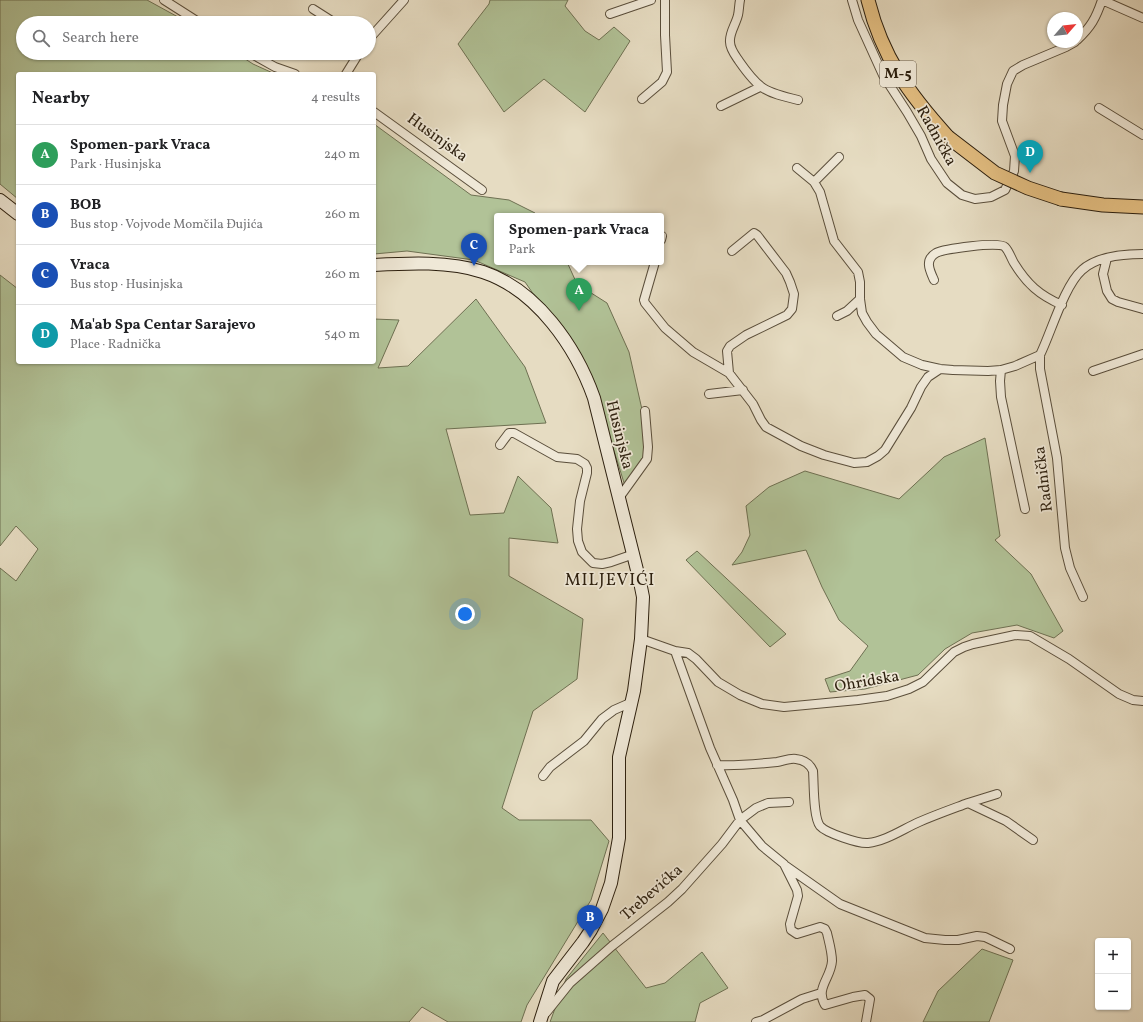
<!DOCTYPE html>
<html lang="en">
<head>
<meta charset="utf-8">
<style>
  body { margin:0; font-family:Vollkorn,serif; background:#f2f2f2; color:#202124 }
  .controls { position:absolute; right:12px; bottom:12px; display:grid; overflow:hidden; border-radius:4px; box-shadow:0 1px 3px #0004 }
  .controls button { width:36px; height:36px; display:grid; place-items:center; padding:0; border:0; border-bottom:1px solid #e0e0e0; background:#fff; color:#202124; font:20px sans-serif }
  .compass { position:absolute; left:1047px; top:12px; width:36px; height:36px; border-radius:50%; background:#fff; box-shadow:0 1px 3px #0004; rotate:62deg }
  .you { position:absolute; left:465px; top:614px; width:14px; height:14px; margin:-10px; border:3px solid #fff; border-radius:50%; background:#1a73e8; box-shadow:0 0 0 6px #1a73e833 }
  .badge { display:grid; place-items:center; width:26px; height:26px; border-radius:50%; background:#1a73e8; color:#fff; font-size:13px; font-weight:700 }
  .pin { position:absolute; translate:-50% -33px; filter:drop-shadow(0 1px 2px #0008) }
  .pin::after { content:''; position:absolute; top:21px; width:14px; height:12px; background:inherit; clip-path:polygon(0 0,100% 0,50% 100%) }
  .popup { position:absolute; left:494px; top:213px; width:170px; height:52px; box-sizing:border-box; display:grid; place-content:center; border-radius:4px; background:#fff; filter:drop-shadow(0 1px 3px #0005); font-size:13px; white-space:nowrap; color:#757577 }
  .popup b { font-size:15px; color:#202124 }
  .popup::after { content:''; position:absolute; left:50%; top:100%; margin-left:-8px; border:8px solid transparent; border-top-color:#fff }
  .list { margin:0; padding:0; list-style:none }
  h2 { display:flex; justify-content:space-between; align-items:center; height:52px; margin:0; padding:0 16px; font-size:17px }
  h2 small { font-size:13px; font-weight:400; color:#757577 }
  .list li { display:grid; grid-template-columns:26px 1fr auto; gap:12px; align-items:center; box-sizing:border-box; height:60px; padding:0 16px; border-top:1px solid #e0e0e0 }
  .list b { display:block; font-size:15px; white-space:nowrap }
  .list p { margin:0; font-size:13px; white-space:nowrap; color:#757577 }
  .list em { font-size:13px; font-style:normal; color:#757577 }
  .icon { flex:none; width:22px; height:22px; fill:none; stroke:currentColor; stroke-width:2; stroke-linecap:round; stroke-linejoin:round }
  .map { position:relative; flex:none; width:1143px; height:1022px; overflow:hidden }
  .search { position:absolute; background:#fff; box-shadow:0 1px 3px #0004; left:16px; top:16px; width:360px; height:44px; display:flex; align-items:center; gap:10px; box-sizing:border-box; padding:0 14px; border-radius:22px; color:#757577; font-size:15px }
  .panel { position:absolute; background:#fff; box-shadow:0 1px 3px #0004; left:16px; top:72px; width:360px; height:292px; border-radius:4px }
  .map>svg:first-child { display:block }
  .green { fill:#b1c297; stroke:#6e7052 }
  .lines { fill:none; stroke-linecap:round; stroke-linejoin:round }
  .street-casing { stroke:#5a4e3b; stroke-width:10 }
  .secondary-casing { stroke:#2c1f0e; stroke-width:14 }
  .primary-casing { stroke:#2c1f0e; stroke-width:15 }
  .street { stroke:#efe8d7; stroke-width:8 }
  .secondary { stroke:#efe8d7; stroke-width:12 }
  .primary { stroke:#e3be81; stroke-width:13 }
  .primary-bridge-casing { stroke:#2c1f0e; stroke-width:15; stroke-linecap:butt }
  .primary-bridge { stroke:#e3be81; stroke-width:13 }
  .labels { text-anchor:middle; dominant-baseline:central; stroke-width:3.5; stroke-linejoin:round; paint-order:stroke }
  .shield { fill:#efe8d7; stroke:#665b4a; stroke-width:1 }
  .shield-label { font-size:15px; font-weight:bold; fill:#2c1f0e }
  .street-label { font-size:16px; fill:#2c1f0e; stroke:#efe8d7 }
  .neighbourhood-label { font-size:17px; letter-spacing:1px; fill:#2c1f0e; stroke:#efe8d7 }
</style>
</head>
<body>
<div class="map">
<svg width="1143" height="1022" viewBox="0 0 1143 1022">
  <rect width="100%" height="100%" fill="#e6dcc2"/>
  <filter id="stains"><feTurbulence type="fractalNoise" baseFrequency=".005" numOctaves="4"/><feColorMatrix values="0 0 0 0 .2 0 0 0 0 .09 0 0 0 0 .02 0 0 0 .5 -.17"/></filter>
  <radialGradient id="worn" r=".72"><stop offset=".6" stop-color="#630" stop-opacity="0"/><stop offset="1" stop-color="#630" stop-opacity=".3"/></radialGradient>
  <!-- green -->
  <path class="green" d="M0 0H147L189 23H23V53H236L253 64 275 74H18V199L0 184Z
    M490 0H568L565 6 585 31 599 40 614 27 630 41 585 112 544 79 504 112 458 44 489 4Z
    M374 124 471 195 509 200 535 213V216H497V262H567L577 284 607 303 629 352 643 414 645 454 625 486 591 377 525 282 474 260 407 251 374 254Z
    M0 275 18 289V362H374V319L399 320 378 368 408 366 476 299 525 367 546 423 446 429 470 515 504 513 518 476 551 508 558 543 509 538V576L583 619 577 679 533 711 502 808 519 820H591L609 841 591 900 527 1005 521 1022H448L422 1007 409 1022H0V568L16 581 38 549 16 526 0 546Z
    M985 438 1000 536 995 540 1031 574 1063 631 1054 638 1017 625 972 633 945 649 918 675 865 689 830 692 825 679 850 671 868 646 839 620 822 587 806 550 732 565 742 552 750 535 746 506 769 487 805 471 899 499 944 457Z
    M697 551 786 634 770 647 686 560Z
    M603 933 646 988 665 983 702 952 728 988 700 1003 695 1022H550L566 979Z
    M982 949 1013 960 989 1022H923L938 991Z"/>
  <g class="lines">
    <defs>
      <path id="street" d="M164 0 200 23
        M740 0C739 5 739 11 738 15 736 24 729 33 730 42 730 49 735 55 739 61 759 90 765 92 798 100
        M852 0 858 20 883 75 907 112 921 136 931 159 947 183 962 195 975 199 991 197 1005 190 1014 171 1015 156 1002 121 1003 105 1007 84 1013 71 1023 65 1066 47 1075 42
        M1102 0 1143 18
        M313 9 335 23
        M610 14 651 0
        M369 39 404 0
        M1077 40C1091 27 1096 18 1102 0
        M250 53 275 67 295 74
        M346 74 359 53
        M642 99 662 82 667 72 665 35V0
        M721 106 760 87
        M1099 108 1143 135
        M374 112 482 190
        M797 168 814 182 820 192 834 241 858 272 860 282V299L862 313 867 322 876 334 903 357 922 365 940 369 953 370 988 371 1001 370 1015 366 1040 355C1051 333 1064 286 1082 270 1097 256 1123 254 1143 254
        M814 182 839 157
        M661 240 662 236
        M1107 258 1103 274 1107 291 1112 299 1118 302 1143 309
        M655 262 644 300 645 303 665 328 693 352 729 373 753 404 761 420 766 427 801 446 824 455 854 463 867 462 878 456 885 450 911 408 921 387 928 377 940 369
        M934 280C930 271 924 260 936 253 944 249 999 241 1005 247 1009 251 1011 258 1014 263 1027 284 1039 295 1062 305
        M837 316 847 311 860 299
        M1040 355V369L1057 458 1065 548 1070 568 1083 597
        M1001 370 1000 381 1001 397 1025 509
        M1093 371 1143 354
        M729 373 727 351 730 346 746 335 787 315 792 309 794 294 790 282 786 273 757 235 754 233 732 251
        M709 394 743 390
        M500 445 509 433H514L557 457 577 459 585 464 587 468V473L580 501 577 529 578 541 582 552 593 563 602 564 611 562 634 554
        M619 498 647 459 648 447 645 411
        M641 639 675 651 710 748 733 800 740 820 762 846 784 864 797 890 798 896 790 924 791 930 797 934 820 927 825 929 827 933C829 942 832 952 832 961 831 978 815 988 825 1005L853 997 865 995 870 999 866 1022
        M675 651 688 653 696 659 718 682 740 695 762 704 784 707 858 700 887 696 909 689 923 682 954 652 964 647 973 644 1015 635 1030 636 1069 659 1119 694 1133 700 1143 701
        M717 765C737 766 757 764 777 762 783 761 790 758 796 759 804 760 810 764 813 771 814 783 813 817 820 826 826 833 859 844 868 843 886 841 903 829 919 822 935 815 952 809 968 803L1006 821 1033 840
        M543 776 550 767 584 741 602 719 614 710 630 703
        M968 803 997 794
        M786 866 840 904 925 938 945 940H958L977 936 985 937 1010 949
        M546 1013 570 983 612 946 668 902 682 889 722 844 740 820 756 808 768 803 789 802
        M756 1022 763 1020 802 999 821 993"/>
      <path id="secondary" d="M0 200 18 214
        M374 265C409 263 449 261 483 272 537 290 576 347 594 398L640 582 643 597 641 639 634 691 619 757V838L611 883 602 909 591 930 583 942 553 981 540 1022"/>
      <path id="primary" d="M868 0C882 57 909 94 948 137
        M1061 199 1103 205 1143 207"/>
    </defs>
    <!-- street casing -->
    <use href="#street" class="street-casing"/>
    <!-- secondary casing -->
    <use href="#secondary" class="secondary-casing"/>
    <!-- primary casing -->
    <use href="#primary" class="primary-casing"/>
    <!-- street -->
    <use href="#street" class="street"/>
    <!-- secondary -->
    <use href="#secondary" class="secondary"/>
    <!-- primary -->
    <use href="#primary" class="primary"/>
    <defs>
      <path id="primary-bridge" d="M948 137 995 173 1028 188 1061 199"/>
    </defs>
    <!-- primary-bridge casing -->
    <use href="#primary-bridge" class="primary-bridge-casing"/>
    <!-- primary-bridge -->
    <use href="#primary-bridge" class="primary-bridge"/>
  </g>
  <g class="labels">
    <!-- shield labels -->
    <rect class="shield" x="880" y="61" width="36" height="26" rx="3"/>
    <g class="shield-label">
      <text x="898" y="74">M-5</text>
    </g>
    <!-- street labels -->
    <g class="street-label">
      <text transform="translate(936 136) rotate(61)">Radnička</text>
      <text transform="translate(437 138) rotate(36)">Husinjska</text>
      <text transform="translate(619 435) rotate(76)">Husinjska</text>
      <text transform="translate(1044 479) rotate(-97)">Radnička</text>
      <text transform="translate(867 682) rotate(-10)">Ohridska</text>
      <text transform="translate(652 893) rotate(-41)">Trebevićka</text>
    </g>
    <!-- neighbourhood labels -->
    <g class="neighbourhood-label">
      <text x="610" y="580">MILJEVIĆI</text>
    </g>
  </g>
  <rect width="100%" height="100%" filter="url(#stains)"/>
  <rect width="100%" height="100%" fill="url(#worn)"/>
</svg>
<div class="controls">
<button>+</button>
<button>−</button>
</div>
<svg class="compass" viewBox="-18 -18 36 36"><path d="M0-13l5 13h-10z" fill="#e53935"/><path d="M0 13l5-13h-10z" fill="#757577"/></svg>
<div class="you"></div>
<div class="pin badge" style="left:579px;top:311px;background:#2e9e5b">A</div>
<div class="popup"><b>Spomen-park Vraca</b>Park</div>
<div class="pin badge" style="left:590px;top:938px;background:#1a4fb4">B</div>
<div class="pin badge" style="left:474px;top:266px;background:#1a4fb4">C</div>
<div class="pin badge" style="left:1030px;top:173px;background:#0f9aa8">D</div>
<div class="search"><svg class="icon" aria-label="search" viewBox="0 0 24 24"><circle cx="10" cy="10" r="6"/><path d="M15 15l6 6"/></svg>Search here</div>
<section class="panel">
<h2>Nearby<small>4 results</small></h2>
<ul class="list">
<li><span class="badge" style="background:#2e9e5b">A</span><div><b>Spomen-park Vraca</b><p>Park · Husinjska</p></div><em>240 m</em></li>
<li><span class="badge" style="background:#1a4fb4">B</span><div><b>BOB</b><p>Bus stop · Vojvode Momčila Đujića</p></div><em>260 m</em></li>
<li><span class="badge" style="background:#1a4fb4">C</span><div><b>Vraca</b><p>Bus stop · Husinjska</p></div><em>260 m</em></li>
<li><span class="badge" style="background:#0f9aa8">D</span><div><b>Ma'ab Spa Centar Sarajevo</b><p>Place · Radnička</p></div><em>540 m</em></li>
</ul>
</section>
</div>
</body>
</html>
